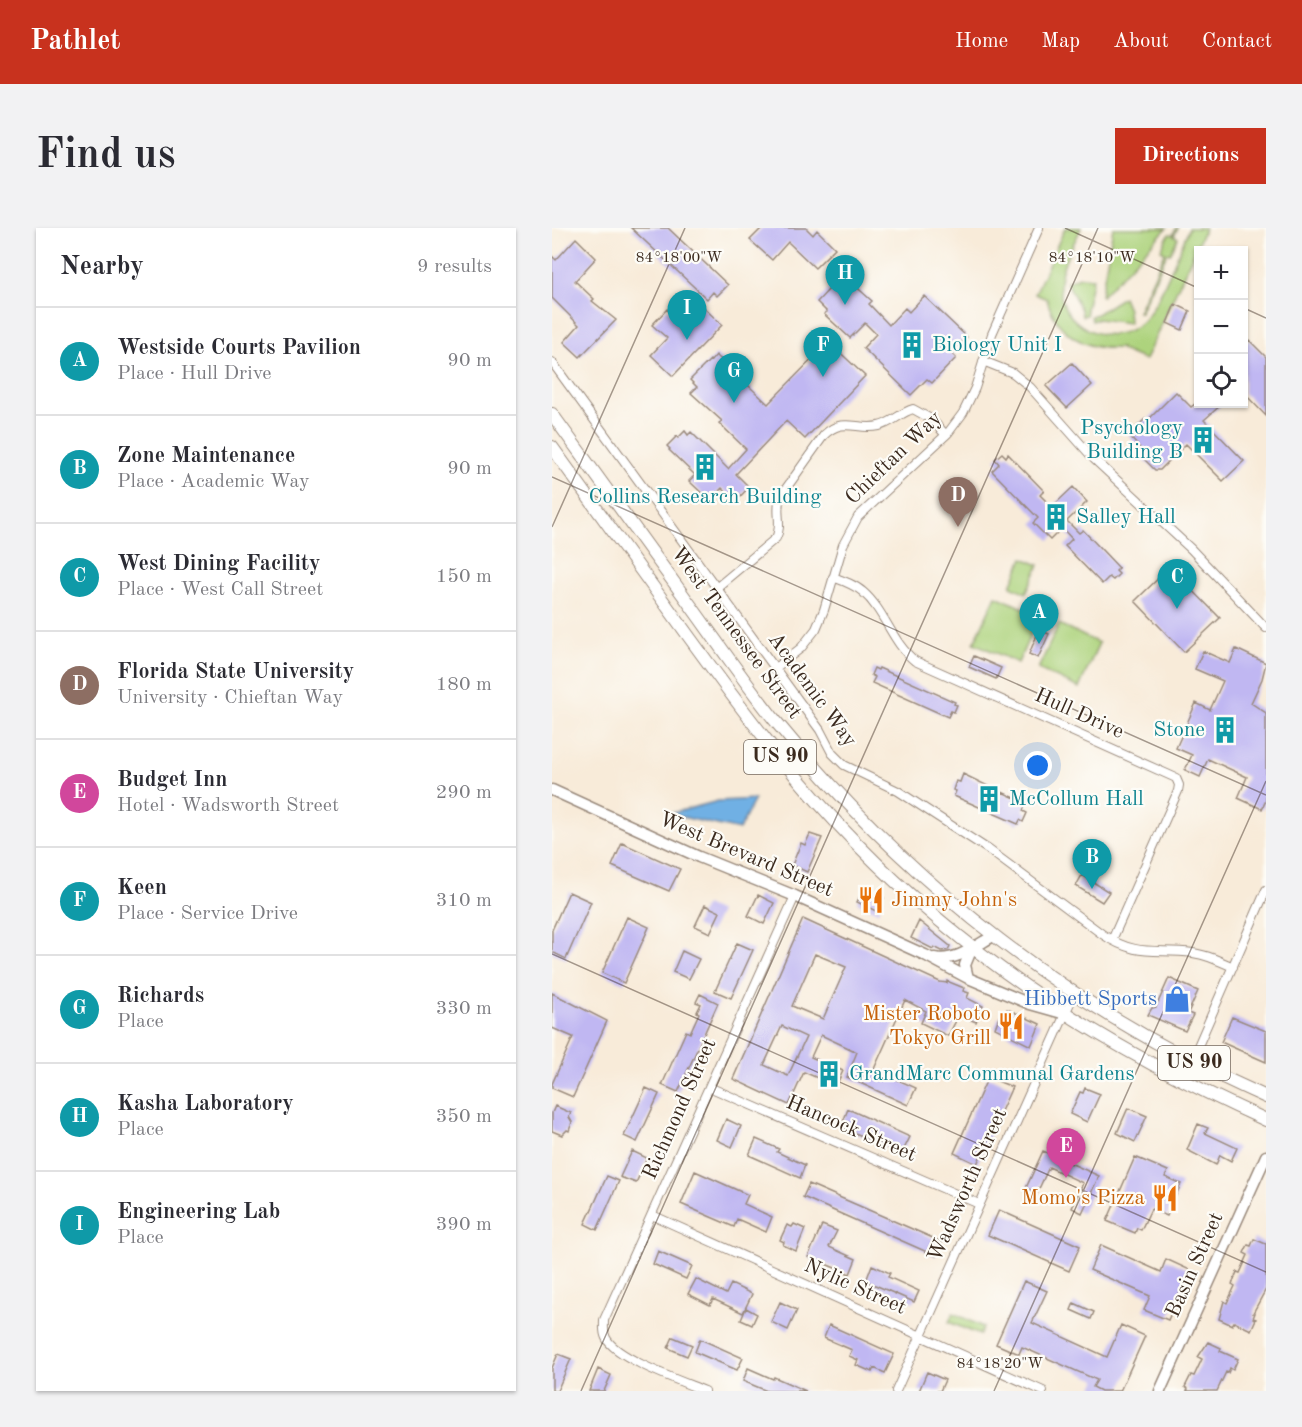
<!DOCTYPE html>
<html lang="en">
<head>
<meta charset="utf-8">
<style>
  body { margin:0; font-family:"Old Standard TT",serif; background:#f2f2f3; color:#2b2b33 }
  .controls { position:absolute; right:18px; top:18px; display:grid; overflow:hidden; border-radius:0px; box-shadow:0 2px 4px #0004 }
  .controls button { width:54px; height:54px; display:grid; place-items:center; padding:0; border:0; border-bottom:2px solid #e1e1e2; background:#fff; color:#2b2b33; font:30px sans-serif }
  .you { position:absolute; left:486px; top:538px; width:21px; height:21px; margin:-15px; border:4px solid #fff; border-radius:50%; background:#1a73e8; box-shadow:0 0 0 9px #1a73e833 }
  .badge { display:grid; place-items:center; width:39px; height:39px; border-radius:50%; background:#c8321e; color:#fff; font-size:20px; font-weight:700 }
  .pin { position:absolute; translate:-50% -50px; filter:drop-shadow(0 2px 3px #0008) }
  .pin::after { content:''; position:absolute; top:32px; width:21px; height:18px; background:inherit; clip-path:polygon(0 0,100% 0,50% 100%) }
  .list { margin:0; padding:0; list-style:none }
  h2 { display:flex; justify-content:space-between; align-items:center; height:78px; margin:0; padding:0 24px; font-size:26px }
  h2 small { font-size:20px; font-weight:400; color:#7c7c81 }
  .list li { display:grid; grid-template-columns:39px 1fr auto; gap:18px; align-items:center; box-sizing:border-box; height:108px; padding:0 24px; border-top:2px solid #e1e1e2 }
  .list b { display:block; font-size:22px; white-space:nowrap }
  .list p { margin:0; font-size:20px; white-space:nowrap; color:#7c7c81 }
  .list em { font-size:20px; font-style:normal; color:#7c7c81 }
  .icon { flex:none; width:33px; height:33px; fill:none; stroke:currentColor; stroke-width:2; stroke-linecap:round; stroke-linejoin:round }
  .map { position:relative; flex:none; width:714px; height:1163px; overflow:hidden; border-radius:0px }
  header { display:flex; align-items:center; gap:36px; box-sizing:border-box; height:84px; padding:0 30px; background:#c8321e; color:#fff }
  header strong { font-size:28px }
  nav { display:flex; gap:33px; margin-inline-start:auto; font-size:21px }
  .intro { display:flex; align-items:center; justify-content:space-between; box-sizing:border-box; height:144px; padding:0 36px }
  h1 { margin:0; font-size:42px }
  .button { padding:15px 27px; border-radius:0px; background:#c8321e; color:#fff; font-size:21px; font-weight:700 }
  main { display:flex; gap:36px; padding:0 36px }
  aside { flex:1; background:#fff; border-radius:0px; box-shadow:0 2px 4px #0004 }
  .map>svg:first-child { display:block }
  .green { fill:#add37d; stroke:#747e4e; stroke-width:1.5 }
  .water { fill:#70b0e4; stroke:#566d81; stroke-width:1.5 }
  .building { fill:#c0b7f2; fill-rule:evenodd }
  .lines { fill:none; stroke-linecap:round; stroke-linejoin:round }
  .minor-casing { stroke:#9a8a7c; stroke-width:10 }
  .tertiary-casing { stroke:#9a8a7c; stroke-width:13 }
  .primary-casing { stroke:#9a8a7c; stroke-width:14 }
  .minor { stroke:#fff; stroke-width:8 }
  .tertiary { stroke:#fff; stroke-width:10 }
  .primary { stroke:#fff; stroke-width:12 }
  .ticks { fill:none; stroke:#3b2a1e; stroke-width:1.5; stroke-opacity:0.45 }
  .labels { text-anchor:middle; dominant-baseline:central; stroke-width:4.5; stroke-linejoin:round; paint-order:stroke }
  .shield { fill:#fdfcf7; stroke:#75695f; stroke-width:1.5 }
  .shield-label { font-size:20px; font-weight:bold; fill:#3b2a1e }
  .culture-label { font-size:21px; fill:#0d838f; stroke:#fdfcf7; text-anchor:start }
  .street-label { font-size:21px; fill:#3b2a1e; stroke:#fdfcf7 }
  .food-label { font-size:21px; fill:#c56008; stroke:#fdfcf7; text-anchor:end }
  .shop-label { font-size:21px; fill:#366cbe; stroke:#fdfcf7; text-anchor:end }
  .ticks-label { font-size:15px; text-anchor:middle; fill:#3b2a1e; stroke:#fdfcf7; stroke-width:4.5; stroke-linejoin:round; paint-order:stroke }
</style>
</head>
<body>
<header>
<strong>Pathlet</strong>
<nav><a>Home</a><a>Map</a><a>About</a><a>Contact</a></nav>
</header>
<div class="intro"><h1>Find us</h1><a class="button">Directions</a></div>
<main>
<aside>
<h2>Nearby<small>9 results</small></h2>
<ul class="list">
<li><span class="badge" style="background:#0f9aa8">A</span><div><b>Westside Courts Pavilion</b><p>Place · Hull Drive</p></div><em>90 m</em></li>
<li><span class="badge" style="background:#0f9aa8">B</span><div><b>Zone Maintenance</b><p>Place · Academic Way</p></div><em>90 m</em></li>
<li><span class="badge" style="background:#0f9aa8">C</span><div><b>West Dining Facility</b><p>Place · West Call Street</p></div><em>150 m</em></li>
<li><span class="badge" style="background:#8d6e63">D</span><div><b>Florida State University</b><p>University · Chieftan Way</p></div><em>180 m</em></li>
<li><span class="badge" style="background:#d1479c">E</span><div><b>Budget Inn</b><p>Hotel · Wadsworth Street</p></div><em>290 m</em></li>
<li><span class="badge" style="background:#0f9aa8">F</span><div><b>Keen</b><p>Place · Service Drive</p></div><em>310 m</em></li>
<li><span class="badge" style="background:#0f9aa8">G</span><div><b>Richards</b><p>Place</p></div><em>330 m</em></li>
<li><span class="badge" style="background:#0f9aa8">H</span><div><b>Kasha Laboratory</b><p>Place</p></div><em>350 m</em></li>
<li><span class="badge" style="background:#0f9aa8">I</span><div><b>Engineering Lab</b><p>Place</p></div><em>390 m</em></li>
</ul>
</aside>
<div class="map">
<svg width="714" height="1163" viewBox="0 0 714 1163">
  <rect width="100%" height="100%" fill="#fdfcf7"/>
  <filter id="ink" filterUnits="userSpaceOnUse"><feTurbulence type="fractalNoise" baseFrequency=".0167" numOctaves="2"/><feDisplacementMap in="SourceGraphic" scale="12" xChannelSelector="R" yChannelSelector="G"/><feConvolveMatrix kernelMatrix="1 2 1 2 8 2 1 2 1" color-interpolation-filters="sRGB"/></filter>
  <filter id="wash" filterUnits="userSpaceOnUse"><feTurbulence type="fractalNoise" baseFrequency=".008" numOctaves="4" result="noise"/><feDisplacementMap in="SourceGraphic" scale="24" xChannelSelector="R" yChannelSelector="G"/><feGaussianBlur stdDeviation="1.35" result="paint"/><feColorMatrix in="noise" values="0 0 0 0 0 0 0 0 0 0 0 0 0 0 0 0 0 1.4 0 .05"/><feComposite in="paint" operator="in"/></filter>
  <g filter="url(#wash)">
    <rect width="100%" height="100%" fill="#f8ebd9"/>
    <!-- green -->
    <path class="green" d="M513 0H529C522 17 508 37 508 56 506 98 558 123 590 94 606 79 627 23 637 0H653L593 132 569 122V120C534 123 504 106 495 71L483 66Z
      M561 0H615L550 68 549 67Z
      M624 0H626L622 8 626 10 618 26 615 25 588 84H586L613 24 609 22 617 6 621 7Z
      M528 49 541 50 534 81 535 87 530 88 529 82 515 54Z
      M571 69 576 81 577 95 546 91 540 93 539 88 545 86Z
      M471 330 487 337 474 365 459 358Z
      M444 368 487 387 466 435 422 415Z
      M507 396 547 415 527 460 486 441Z
      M401 1085 431 1099 428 1107 397 1094Z"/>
    <!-- water -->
    <path class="water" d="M203 571 187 602 117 586 166 573Z"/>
    <g id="blocks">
      <!-- building -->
      <path class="building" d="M79 0H116L176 57 165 68 161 64 155 71Z
        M210 0H254L261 7 265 2 283 20 263 40 236 14 220 32 198 12Z
        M24 10 44 30 23 53 42 71 40 73 64 92 28 129 12 114 27 97 0 70V28L4 32Z
        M288 44 320 73 317 76 337 97 353 80 357 84 372 68 415 109 399 125 404 130 380 155 375 151 359 167 311 120 324 106 313 95 298 110 272 86 275 84 265 74 279 59 276 56Z
        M148 76 170 97 121 148 99 127 115 110 100 97 115 81 130 95Z
        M623 76 638 83 630 102 615 95Z
        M697 112 714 129V188L692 165V117Z
        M277 114 313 148 253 211 234 193 184 246 197 259 184 273 170 260 158 272 153 268 137 253 143 247 117 222 118 221 115 218 125 208 126 210 133 203 136 207 139 204 176 241 194 221 167 195 170 193 139 165 145 159 138 152 158 132 159 133 164 127 216 176Z
        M520 135 540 157 515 180 494 158Z
        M624 164 639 179 643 176H670L652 192 692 233 671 253 634 216 608 242H603L585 224 588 220 576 207 593 191 595 193Z
        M450 225 454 229 456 226 492 263 488 267 500 279 521 259 535 274 515 293 527 305 531 302 567 340 564 343 567 346 561 352 557 349 550 356 513 318 520 311 510 300 498 312 481 295 486 290 440 243 447 236 443 231Z
        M618 339 668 390 632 424 583 373Z
        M487 402 497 406 486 430 477 426Z
        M684 421 714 435 710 451 699 475 714 485V572L710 581 686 570 695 549 656 531 648 549 633 542 640 527 624 520 644 475 658 482 671 453 643 441 651 423 678 435Z
        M422 428 449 440 444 451 417 439Z
        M322 440 326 442 327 440 403 474 402 476 405 477 402 484 399 483 396 489 320 455 323 449 319 447Z
        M411 546 436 558 434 563 447 569 450 564 474 575 471 583 475 585 471 594 468 592 466 596 402 568 404 563 401 562 404 553 408 554Z
        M258 606 270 610 255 644 240 637 249 615 253 617Z
        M70 615 128 641 117 663 60 638Z
        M530 647 557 664 550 674 524 658Z
        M312 661 332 670 326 684 305 674Z
        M17 664 39 674 14 731 0 724V702Z
        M206 667 222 675 212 696 196 688Z
        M153 677 168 684 158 705 143 698Z
        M75 689 97 699 72 755 50 745Z
        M251 691 388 754 395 755V753L412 760 411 763 417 765 415 770 431 778 424 794 407 787 396 808 369 795 374 783 353 772 322 841 364 860 356 877 295 849 305 824 269 807 259 829 291 843 284 858 252 844 237 877 181 851ZM263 726 294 739 271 791 240 778ZM230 798 254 809 236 848 212 837Z
        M367 693 398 718 396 722 390 723 382 719 381 721 359 710Z
        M185 715 201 722 179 770 163 763Z
        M130 723 147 731 137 751 121 744Z
        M617 750 646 763 636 785 641 787 633 803 596 787 600 780 604 779Z
        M0 765 55 793 21 869 0 860V856L21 809 0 800Z
        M148 766 166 775 126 864 110 857 134 803 138 805 147 785 145 784 149 776 144 774Z
        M455 781 488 796 479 818 443 800 447 789 450 791Z
        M680 789 714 803V834L669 814Z
        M436 849 460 859 425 936 402 925Z
        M94 860 107 866 85 914 72 908Z
        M533 860 548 866 535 894 518 886 528 864 531 865Z
        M3 878 19 885 17 889 20 894 17 903 15 902 10 907 0 903V885Z
        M576 880 595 888 583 914 565 905Z
        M296 881 358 909 350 925 289 899Z
        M174 891 189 898 180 919 165 912Z
        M646 896 656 900 653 905 685 920 679 933 668 927 664 937 635 922Z
        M204 911 227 921 225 924 253 937 248 950 197 927Z
        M80 923 95 930 84 955 68 949Z
        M491 923 547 948 530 985 520 980 531 955 497 939 485 965 474 960Z
        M583 929 616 943 613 949 629 956 615 988 599 981 589 1002 585 1000 583 1005 555 993Z
        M143 943 196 967 192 976 220 989 214 1004 185 991 182 999 129 976Z
        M55 948 67 953 45 1002 33 996Z
        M257 956 390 1014 384 1028 251 969Z
        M447 982 528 1018 517 1043 436 1007Z
        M242 996 253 1001 244 1023 231 1017 232 1014 228 1012 235 997 240 999Z
        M270 997 285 1003 277 1019 304 1031 298 1046 256 1029Z
        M702 1011 714 1016V1061L701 1085H703L701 1090 704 1091 699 1102 682 1094 680 1097 667 1091 672 1073 675 1075 683 1058 680 1056 685 1044 688 1045 696 1027 692 1025 696 1017 699 1018Z
        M549 1017 609 1044 614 1031 638 1042 616 1092 592 1082 598 1068 538 1042Z
        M106 1023 140 1038 134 1051 101 1036Z
        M320 1037 338 1045 336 1049 367 1063 362 1074 314 1053Z
        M144 1051 174 1066 179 1056 200 1066 191 1085 161 1071 158 1077 136 1066Z
        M472 1053 495 1063 480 1095 555 1129 569 1097 593 1108 568 1163H549L541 1159 545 1152 470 1119 467 1126 444 1116Z
        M228 1074 245 1082 236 1102 219 1094Z
        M522 1075 542 1084 539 1091 519 1082Z
        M194 1080 205 1086 200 1097 189 1092Z
        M277 1097 342 1126 333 1145 322 1140 320 1144 304 1137 306 1132 297 1128 300 1122 272 1110Z
        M121 1109 140 1117 135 1128 116 1120Z
        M148 1111 191 1130 185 1142 143 1124Z
        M656 1114 669 1120 668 1123 686 1131 681 1142 678 1140 676 1145 674 1144 665 1163H635L636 1161 633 1159 639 1147 642 1148 650 1131 646 1129Z
        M6 1126 19 1131 5 1163H0V1140Z
        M196 1140 221 1151 222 1149 254 1163H215L191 1153Z
        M46 1141 59 1147 52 1163H37Z
        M375 1144 393 1152 388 1163H367Z"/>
    </g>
  </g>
  <g filter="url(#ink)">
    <use href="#blocks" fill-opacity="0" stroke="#9a8a7c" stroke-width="1.5"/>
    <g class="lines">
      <defs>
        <path id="minor" d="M431 133 461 145 478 159 542 231 639 321 714 400
          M0 134 268 502 280 525 292 537 346 563 437 622 550 706C585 730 604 720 641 725 655 727 668 733 681 739
          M281 349C292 353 303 357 311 364 333 383 340 415 363 433L624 550 627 557 626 563 560 712
          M164 360 224 310C231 297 223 283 228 269L272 207C292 188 305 203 327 198 340 195 348 185 361 181L379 191 394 207
          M222 441 249 420 264 401 272 382 291 317 306 289 396 205 411 185 423 160 440 106 487 0
          M639 834 714 662
          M157 859 427 976
          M100 987 491 1163
          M153 1163C129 1153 65 1131 54 1110 51 1104 52 1099 52 1092L243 668
          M344 1163 522 766"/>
        <path id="tertiary" d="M0 562 147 629 243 668 373 727 416 750 478 776 510 785
          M382 730C404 734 422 719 441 708
          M416 750 413 737 420 720
          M608 1163 714 928"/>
        <path id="primary" d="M0 186C47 250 93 314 139 378 168 418 195 458 226 496 362 661 518 782 714 869
          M0 219C45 281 90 344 135 406 188 479 242 552 305 616 426 739 558 822 714 892"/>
      </defs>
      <!-- minor casing -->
      <use href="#minor" class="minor-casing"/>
      <!-- tertiary casing -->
      <use href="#tertiary" class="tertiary-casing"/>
      <!-- primary casing -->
      <use href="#primary" class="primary-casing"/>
      <!-- minor -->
      <use href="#minor" class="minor"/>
      <!-- tertiary -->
      <use href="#tertiary" class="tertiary"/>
      <!-- primary -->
      <use href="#primary" class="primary"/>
    </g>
  </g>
  <!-- ticks -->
  <path class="ticks" d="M513 0 646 60M692 80 714 90M0 249 714 567M0 299 133 0M0 726 714 1044M29 1163 546 0M442 1163 714 553"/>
  <!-- icons -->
  <defs>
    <symbol id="building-bare" viewBox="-9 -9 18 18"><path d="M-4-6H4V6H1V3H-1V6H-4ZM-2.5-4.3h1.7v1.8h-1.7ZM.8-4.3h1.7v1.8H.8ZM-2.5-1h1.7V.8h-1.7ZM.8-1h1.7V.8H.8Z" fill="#0f9aa8" stroke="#fdfcf7" stroke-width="2.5" paint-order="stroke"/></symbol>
    <symbol id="restaurant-bare" viewBox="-9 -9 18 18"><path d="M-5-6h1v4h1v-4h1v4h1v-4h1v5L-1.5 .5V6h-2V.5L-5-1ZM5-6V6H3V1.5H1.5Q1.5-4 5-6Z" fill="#e8710a" stroke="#fdfcf7" stroke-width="2.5" paint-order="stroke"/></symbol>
    <symbol id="shop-bare" viewBox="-9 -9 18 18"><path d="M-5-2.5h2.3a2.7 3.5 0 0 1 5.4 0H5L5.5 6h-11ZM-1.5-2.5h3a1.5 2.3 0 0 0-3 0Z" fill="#3f7fe0" stroke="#fdfcf7" stroke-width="2.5" paint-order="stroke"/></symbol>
  </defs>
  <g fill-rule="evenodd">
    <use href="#building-bare" x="341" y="98" width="38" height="38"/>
    <use href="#building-bare" x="632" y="193" width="38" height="38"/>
    <use href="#building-bare" x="134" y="220" width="38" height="38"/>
    <use href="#building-bare" x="485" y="270" width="38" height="38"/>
    <use href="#building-bare" x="654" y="483" width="38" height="38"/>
    <use href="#building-bare" x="418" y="552" width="38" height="38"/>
    <use href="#restaurant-bare" x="300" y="653" width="38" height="38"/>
    <use href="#shop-bare" x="606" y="752" width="38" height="38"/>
    <use href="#restaurant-bare" x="440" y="779" width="38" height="38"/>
    <use href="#building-bare" x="258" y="827" width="38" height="38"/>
    <use href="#restaurant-bare" x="594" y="951" width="38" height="38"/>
  </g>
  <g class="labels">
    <!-- shield labels -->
    <g class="shield">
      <rect x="192" y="512" width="72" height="34" rx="4.5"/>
      <rect x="606" y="818" width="72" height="34" rx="4.5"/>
    </g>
    <g class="shield-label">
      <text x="228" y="529">US 90</text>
      <text x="642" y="835">US 90</text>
    </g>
    <!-- culture labels -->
    <g class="culture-label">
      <text x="380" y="117">Biology Unit I</text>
      <text x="631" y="200" text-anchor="end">Psychology<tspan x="631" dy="24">Building B</tspan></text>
      <text x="153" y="269" text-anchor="middle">Collins Research Building</text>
      <text x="524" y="289">Salley Hall</text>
      <text x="653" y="502" text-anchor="end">Stone</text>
      <text x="457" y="571">McCollum Hall</text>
      <text x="297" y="846">GrandMarc Communal Gardens</text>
    </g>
    <!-- street labels -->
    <g class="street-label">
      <text transform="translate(342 230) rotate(-44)">Chieftan Way</text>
      <text transform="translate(184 405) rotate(54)">West Tennessee Street</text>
      <text transform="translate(260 462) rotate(54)">Academic Way</text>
      <text transform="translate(527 486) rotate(24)">Hull Drive</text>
      <text transform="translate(194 627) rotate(23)">West Brevard Street</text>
      <text transform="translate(128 881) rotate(-66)">Richmond Street</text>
      <text transform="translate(299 901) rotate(23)">Hancock Street</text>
      <text transform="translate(416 957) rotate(-66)">Wadsworth Street</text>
      <text transform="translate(643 1037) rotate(-66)">Basin Street</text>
      <text transform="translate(303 1059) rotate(24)">Nylic Street</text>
    </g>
    <!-- food labels -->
    <g class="food-label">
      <text x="339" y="672" text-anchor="start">Jimmy John's</text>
      <text x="439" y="786">Mister Roboto<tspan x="439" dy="24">Tokyo Grill</tspan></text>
      <text x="593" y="970">Momo's Pizza</text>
    </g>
    <!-- shop labels -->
    <g class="shop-label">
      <text x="605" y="771">Hibbett Sports</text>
    </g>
  </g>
  <g class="ticks-label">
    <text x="127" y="34">84°18'00"W</text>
    <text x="540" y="34">84°18'10"W</text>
    <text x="448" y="1140">84°18'20"W</text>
  </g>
</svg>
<div class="controls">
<button>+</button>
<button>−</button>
<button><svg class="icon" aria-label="locate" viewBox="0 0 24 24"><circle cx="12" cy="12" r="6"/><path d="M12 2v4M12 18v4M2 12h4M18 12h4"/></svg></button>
</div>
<div class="you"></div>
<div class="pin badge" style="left:487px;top:416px;background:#0f9aa8">A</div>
<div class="pin badge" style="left:540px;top:661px;background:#0f9aa8">B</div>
<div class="pin badge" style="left:625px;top:381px;background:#0f9aa8">C</div>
<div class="pin badge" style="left:406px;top:299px;background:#8d6e63">D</div>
<div class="pin badge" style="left:514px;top:950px;background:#d1479c">E</div>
<div class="pin badge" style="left:271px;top:149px;background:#0f9aa8">F</div>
<div class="pin badge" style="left:182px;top:175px;background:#0f9aa8">G</div>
<div class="pin badge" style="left:293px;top:77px;background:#0f9aa8">H</div>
<div class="pin badge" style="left:135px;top:112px;background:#0f9aa8">I</div>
</div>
</main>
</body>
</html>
